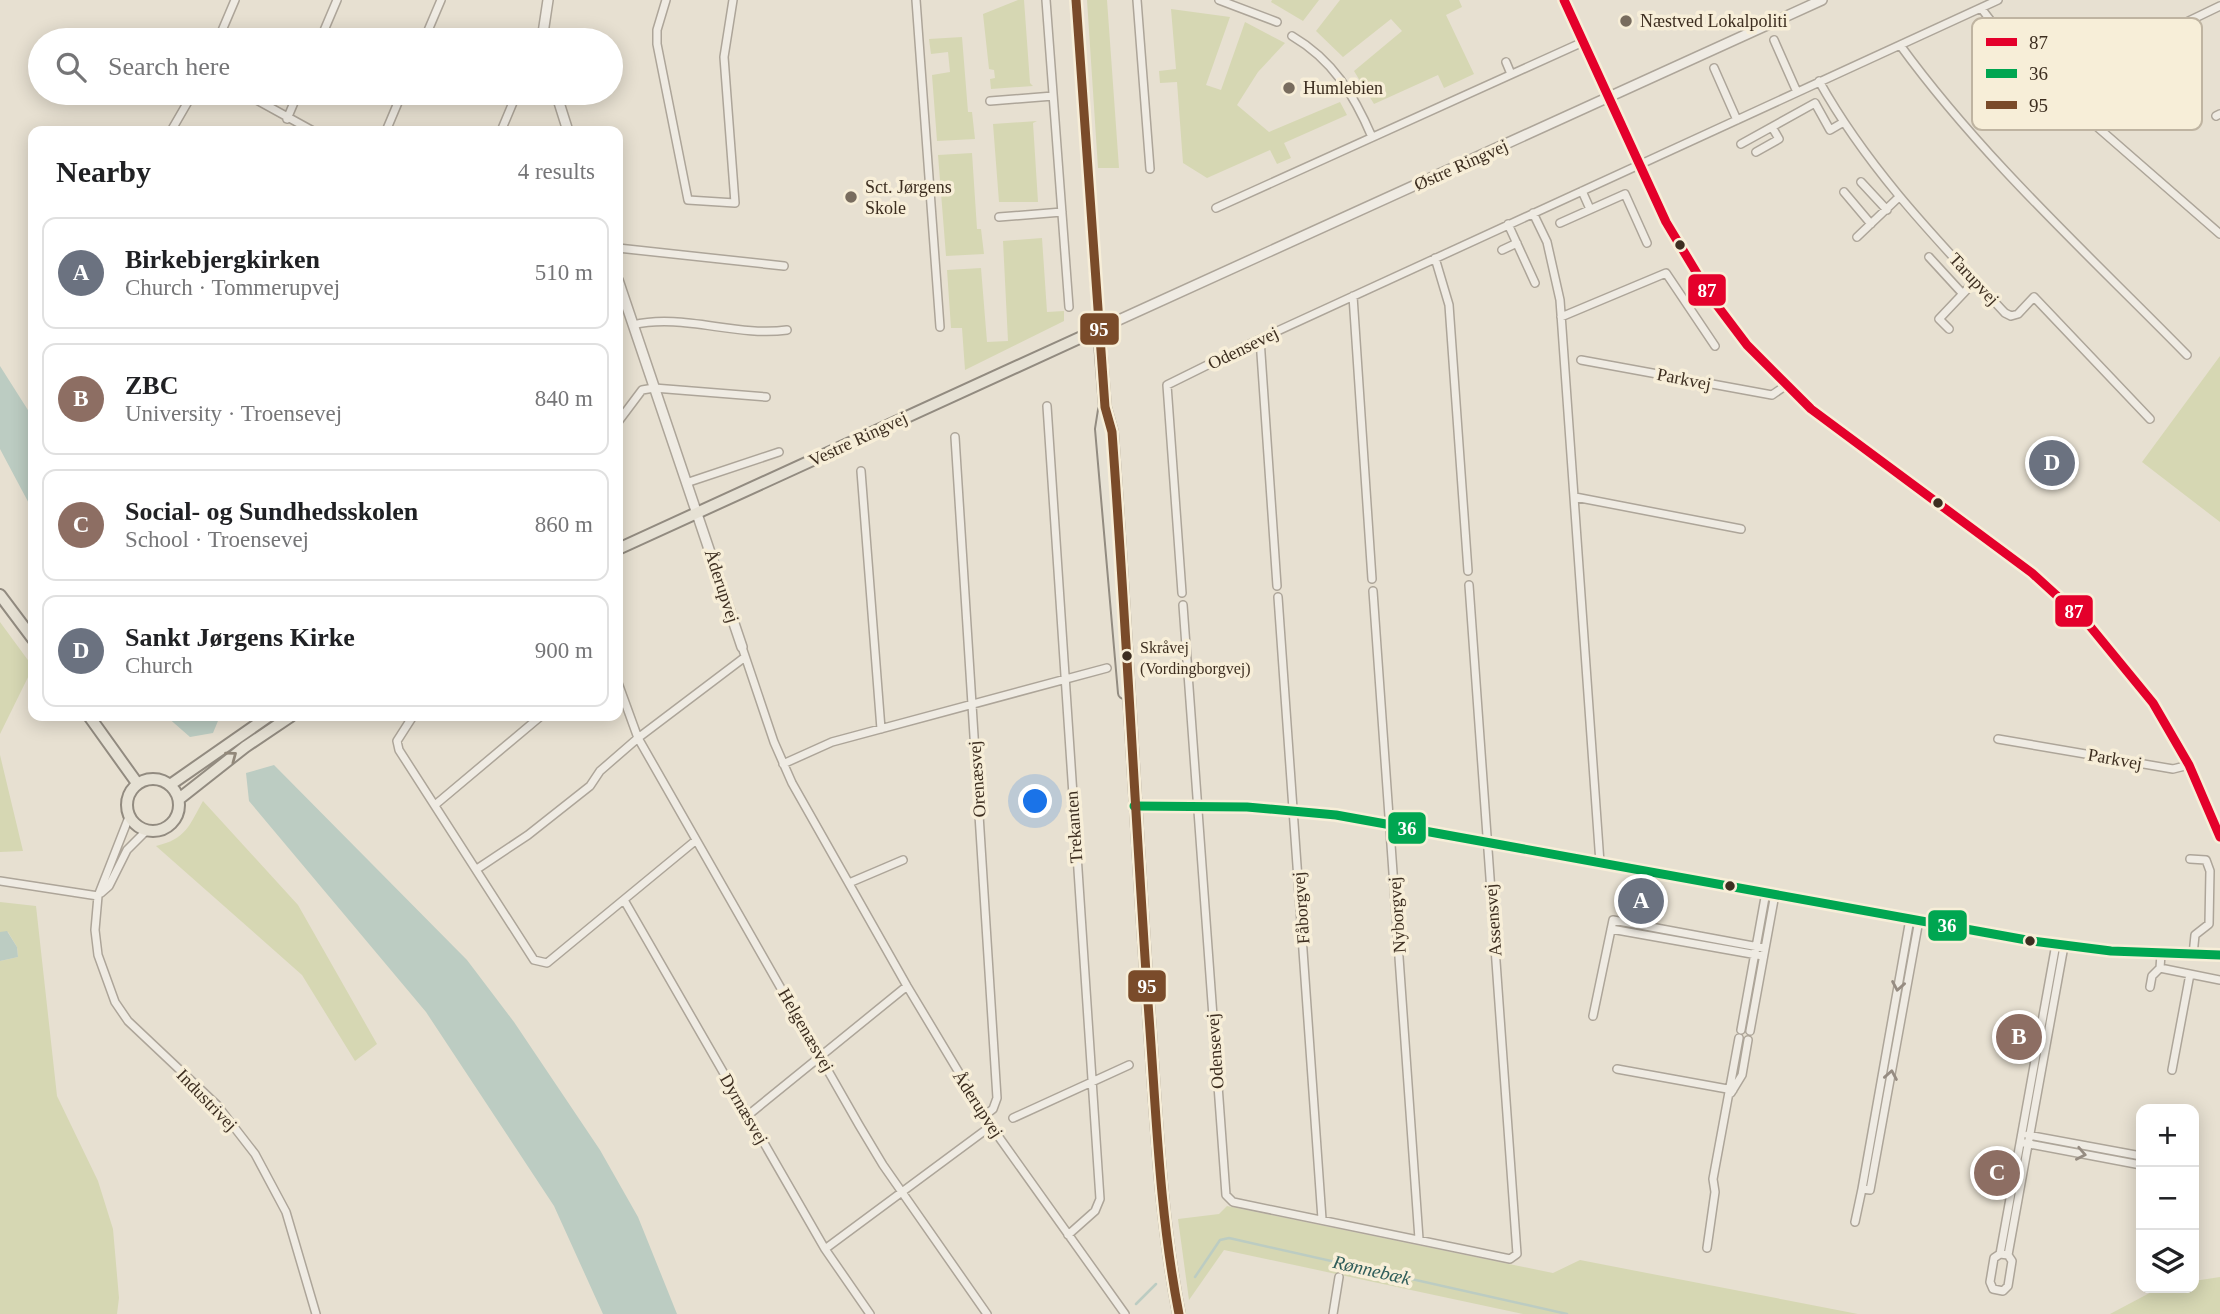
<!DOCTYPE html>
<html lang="en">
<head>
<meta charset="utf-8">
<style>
  body { margin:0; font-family:Georgia,serif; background:#f2f2f2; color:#202124 }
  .controls { position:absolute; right:21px; bottom:21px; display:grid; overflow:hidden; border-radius:14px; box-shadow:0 4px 18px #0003 }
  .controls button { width:63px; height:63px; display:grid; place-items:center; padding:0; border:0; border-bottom:2px solid #e0e0e0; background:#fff; color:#202124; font:35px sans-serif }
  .you { position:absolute; left:1036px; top:802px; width:24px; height:24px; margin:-18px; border:5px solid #fff; border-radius:50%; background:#1a73e8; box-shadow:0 0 0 10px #1a73e833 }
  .badge { display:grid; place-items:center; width:46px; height:46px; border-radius:50%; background:#7c3aed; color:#fff; font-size:23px; font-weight:700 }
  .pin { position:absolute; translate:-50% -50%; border:4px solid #fff; box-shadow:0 2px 7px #0006 }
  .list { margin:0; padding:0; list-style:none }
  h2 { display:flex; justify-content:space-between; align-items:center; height:91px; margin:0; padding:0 28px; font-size:30px }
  h2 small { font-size:23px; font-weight:400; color:#757577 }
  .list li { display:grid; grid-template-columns:46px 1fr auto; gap:21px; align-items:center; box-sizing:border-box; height:112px; margin:0 14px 14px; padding:0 14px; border:2px solid #e0e0e0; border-radius:14px }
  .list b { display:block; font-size:26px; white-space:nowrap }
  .list p { margin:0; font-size:23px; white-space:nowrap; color:#757577 }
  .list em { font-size:23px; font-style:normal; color:#757577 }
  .icon { flex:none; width:38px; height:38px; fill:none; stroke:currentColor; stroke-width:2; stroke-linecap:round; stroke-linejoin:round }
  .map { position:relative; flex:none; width:2220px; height:1314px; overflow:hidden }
  .search { position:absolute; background:#fff; box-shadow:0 4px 18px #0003; left:28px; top:28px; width:595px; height:77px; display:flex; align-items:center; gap:18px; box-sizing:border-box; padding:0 24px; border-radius:38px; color:#757577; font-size:26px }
  .panel { position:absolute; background:#fff; box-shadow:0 4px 18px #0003; left:28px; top:126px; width:595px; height:595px; border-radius:14px }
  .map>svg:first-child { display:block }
  .green { fill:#d6d7b3 }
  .water { fill:#bcccc2 }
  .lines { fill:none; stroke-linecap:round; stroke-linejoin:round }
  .stream { stroke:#bcccc2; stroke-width:2.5 }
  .minor-casing { stroke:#ada599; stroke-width:10 }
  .tertiary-casing { stroke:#ada599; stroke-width:12 }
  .primary-casing { stroke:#928b80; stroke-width:14 }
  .minor { stroke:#efebe3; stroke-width:7 }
  .tertiary { stroke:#efebe3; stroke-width:9 }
  .primary { stroke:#e6e1d4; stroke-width:10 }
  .bus-1-casing { stroke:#f7eed8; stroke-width:14 }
  .bus-2-casing { stroke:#f7eed8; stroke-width:14 }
  .bus-3-casing { stroke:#f7eed8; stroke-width:14 }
  .bus-1 { stroke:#e4002b; stroke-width:9 }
  .bus-2 { stroke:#00a651; stroke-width:9 }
  .bus-3 { stroke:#7a4b2a; stroke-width:9 }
  .oneway { stroke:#92887a }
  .oneway2 { stroke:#968c82 }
  .poi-dot { fill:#786c5e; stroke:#f7eed8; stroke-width:2.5 }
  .bus-dot { fill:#3d2e20; stroke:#f7eed8; stroke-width:2.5 }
  .labels { text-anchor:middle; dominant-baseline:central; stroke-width:7; stroke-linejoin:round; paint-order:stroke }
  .bus-label { font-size:16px; fill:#3d2e20; stroke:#f7eed8; text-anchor:start }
  .poi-label { font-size:18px; fill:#3d2e20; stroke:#f7eed8; text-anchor:start }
  .street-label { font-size:18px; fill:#3d2e20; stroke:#f7eed8 }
  .water-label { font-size:19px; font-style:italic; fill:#2f5d5a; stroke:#f7eed8 }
  .key { fill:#f7eed8; stroke:#bfb4a1; stroke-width:2 }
  .key-label { font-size:19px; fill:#3d2e20 }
  .line-badge { stroke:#f7eed8; stroke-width:2.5 }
  .badge-label { font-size:19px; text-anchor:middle; font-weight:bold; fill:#fff }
</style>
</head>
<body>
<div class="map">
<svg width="2220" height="1314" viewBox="0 0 2220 1314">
  <rect width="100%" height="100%" fill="#e7e0d1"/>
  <!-- green -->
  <path class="green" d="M1018 0H1024L1030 83 1033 86 991 89 990 79 995 78 994 70 989 69 983 14Z
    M1087 0H1107L1119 168H1098Z
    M1272 0H1319L1303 21 1271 2Z
    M1340 0H1459L1462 7 1446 15 1474 74 1444 88 1438 75 1374 104 1354 71 1402 31 1391 19 1343 57 1316 31Z
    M1171 9 1230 17 1206 85 1221 90 1245 22 1285 43 1258 72 1237 105 1269 132 1340 102 1347 115 1284 143 1291 158 1277 164 1270 150 1207 178 1183 163 1177 82 1160 83 1159 71 1176 69Z
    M962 37 968 112H972L975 139 937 141 932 75 950 72 948 52 931 54 929 39Z
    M1037 121 1033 123 1038 202H999L993 124Z
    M972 153 977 229H981L984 254 946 256 938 155Z
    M1042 238 1047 312 1064 311V321L965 370 962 328H951L947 270 981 268 987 342 1008 341 1003 241Z
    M2220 356V522L2142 462Z
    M0 622 33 667 0 734Z
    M0 755 23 851 0 852Z
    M203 801 298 905 377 1044 355 1061 302 975 156 846C186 839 189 826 203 801Z
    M0 902 36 906 57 1096 98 1181 113 1229 119 1298 117 1314H0V961L18 957 17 947 8 932H0Z
    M1227 1206 1553 1273 1580 1260 1858 1314H1523L1224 1250 1189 1300 1178 1219 1219 1214Z
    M2220 1277V1314H2110L2159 1288H2194V1281Z"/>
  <!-- water -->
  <path class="water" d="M0 366 33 418V511L0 449Z
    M166 716H165H220L213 733 190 737Z
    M274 765 467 960 514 1022 600 1150 638 1217 677 1314H603L554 1206 426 1012 249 801 246 773Z
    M7 931 17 947 18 957 0 961V932Z"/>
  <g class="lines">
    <!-- stream -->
    <path class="stream" d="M1195 1277 1220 1240 1229 1238 1567 1314
      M1136 1304 1156 1284"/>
    <defs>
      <path id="minor" d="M666 0 657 30V44L688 200 735 203 724 57 733 0
        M916 0 940 327
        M1046 0 1069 307
        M1137 0 1150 169
        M1219 0 1277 22
        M1981 8 2010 46 2056 91 2220 234
        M1292 36C1333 60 1354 95 1372 137
        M218 40 235 0
        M320 40 337 0
        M424 40 441 0
        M1774 40 1797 92
        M2141 44 2220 6
        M1900 45C1983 159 2089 255 2187 355
        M1506 62 1511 74
        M1714 68 1737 120
        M1819 81C1868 169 1937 240 2005 313L2011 316 2018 314 2034 297 2150 419
        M244 93 313 131
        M990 101 1053 96
        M2216 116 2220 114
        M287 119 298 93
        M171 131 193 93
        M386 131 402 93
        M501 131 517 93
        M1741 144 1815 103 1830 130 1842 123
        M1756 152 1779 139 1772 127
        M1861 182 1887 210
        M1582 191 1590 209
        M1844 192 1871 224
        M1216 208 1583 42
        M1533 213 1547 242 1560 300 1600 863
        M999 217 1062 212
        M1560 223 1625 194 1647 243
        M1508 224 1535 283
        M1857 237 1899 197
        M618 248 784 266
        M1502 250 1517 243
        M1929 257 1962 293
        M1435 258 1449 305 1468 571
        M1353 296 1372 579
        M1561 317 1666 273 1715 346
        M633 325C682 313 736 337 787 330
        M1949 329 1939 319 1975 281
        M1260 339 1277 586
        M1581 360 1772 395 1785 386
        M1047 406 1100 1199 1095 1211 1068 1235
        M618 422 642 390 654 388 766 397
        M955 437 997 1098 993 1109 984 1116
        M861 471 881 729
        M686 483 779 452
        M1575 497 1741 529
        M1373 591 1419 1239
        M1182 593 1167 385 1260 339 1998 0
        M1278 597 1322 1219
        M1183 605 1226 1195 1233 1202 1510 1259 1517 1254 1469 585
        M742 647 774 742 792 783 907 986 991 1126 1125 1314
        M618 683 638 738 859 1125 883 1165 987 1314
        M413 716 397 741 399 750 534 960 547 963 695 841
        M1998 739 2173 769 2189 765
        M783 764 832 742 1107 668
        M435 805 541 716
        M1134 806 1247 807 1336 815 2032 941 2111 951 2220 955
        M129 817 98 896 95 930 98 955 115 1002 128 1021 217 1105 255 1154 286 1212 316 1314
        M2190 859 2206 860 2210 871 2209 924 2195 935 2193 955
        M477 869 528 835 590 786 600 771 638 738 745 657
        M0 881 98 896
        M849 883 903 860
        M101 893 109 886 127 850 147 830
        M624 900 825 1249 870 1314
        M1611 929 1763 956
        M2161 954 2160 968 2220 980
        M2150 987 2152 976 2160 968
        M1593 1016 1613 920 1764 948
        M1741 1030 1766 892
        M1750 1031 1775 894
        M1617 1069 1733 1090
        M2172 1070 2190 974
        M1731 1093 1742 1075 1748 1040
        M747 1116 907 986
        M1013 1118 1129 1065
        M2028 1135 2141 1156
        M2024 1143 2141 1165
        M1862 1189 1910 919
        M1855 1222 1862 1189 1870 1190 1919 920
        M1707 1248 1715 1192 1713 1179 1739 1038
        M825 1249 991 1126
        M2000 1254 2008 1255 2012 1261 2008 1286 2003 1291 1993 1289 1990 1282 1994 1258 2000 1254 2056 944
        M2008 1255 2064 946
        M1333 1314 1339 1277"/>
      <path id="tertiary" d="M1076 0 1099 329 1822 0
        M1564 0 1666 222 1713 300 1747 345 1811 409 2032 573 2089 625 2153 703 2189 765 2220 837
        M542 40 548 0
        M556 93 568 131
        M618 280 742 647"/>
      <path id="primary" d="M1104 410 1101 429 1124 693
        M618 549 1099 329 1105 407 1112 432C1126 622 1135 812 1148 1003 1156 1107 1159 1212 1179 1314
        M0 595 33 639
        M89 716 137 783
        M127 805a26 26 0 1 1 52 0a26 26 0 1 1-52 0Z
        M170 785 269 716
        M179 799 245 747 291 716"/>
    </defs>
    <!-- minor casing -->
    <use href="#minor" class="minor-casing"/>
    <!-- tertiary casing -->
    <use href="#tertiary" class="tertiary-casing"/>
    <!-- primary casing -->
    <use href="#primary" class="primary-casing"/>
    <!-- minor -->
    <use href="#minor" class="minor"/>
    <!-- tertiary -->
    <use href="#tertiary" class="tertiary"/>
    <!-- primary -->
    <use href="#primary" class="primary"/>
    <defs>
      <path id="bus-1" d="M1564 0 1666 222 1713 300 1747 345 1811 409 2032 573 2089 625 2153 703 2189 765 2220 837"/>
      <path id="bus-2" d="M1134 806 1247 807 1336 815 2032 941 2111 951 2220 955"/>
      <path id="bus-3" d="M1076 0 1105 407 1112 432C1126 622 1135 812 1148 1003 1156 1107 1159 1212 1179 1314"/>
    </defs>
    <!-- bus-1 casing -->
    <use href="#bus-1" class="bus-1-casing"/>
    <!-- bus-2 casing -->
    <use href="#bus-2" class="bus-2-casing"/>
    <!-- bus-3 casing -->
    <use href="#bus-3" class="bus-3-casing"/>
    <!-- bus-1 -->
    <use href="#bus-1" class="bus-1"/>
    <!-- bus-2 -->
    <use href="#bus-2" class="bus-2"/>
    <!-- bus-3 -->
    <use href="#bus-3" class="bus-3"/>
  </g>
  <!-- one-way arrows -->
  <defs><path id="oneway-chevron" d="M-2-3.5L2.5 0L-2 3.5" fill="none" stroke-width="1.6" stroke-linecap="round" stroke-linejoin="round" transform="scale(1.75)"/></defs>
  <use class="oneway" href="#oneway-chevron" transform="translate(232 756) rotate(-37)"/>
  <g class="oneway2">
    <use href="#oneway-chevron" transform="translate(1898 986) rotate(100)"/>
    <use href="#oneway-chevron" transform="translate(1891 1075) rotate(-80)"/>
    <use href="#oneway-chevron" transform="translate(2081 1154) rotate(11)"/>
  </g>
  <!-- markers -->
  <g class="poi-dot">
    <circle cx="1626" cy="21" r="7"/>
    <circle cx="1289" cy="88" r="7"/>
    <circle cx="851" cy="197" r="7"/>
  </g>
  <g class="bus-dot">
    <circle cx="1680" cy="245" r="6"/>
    <circle cx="1938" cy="503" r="6"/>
    <circle cx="1127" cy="656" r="6"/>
    <circle cx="1730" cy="886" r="6"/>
    <circle cx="2030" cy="941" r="6"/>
  </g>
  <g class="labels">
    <!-- bus labels -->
    <g class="bus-label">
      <text x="1140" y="647">Skråvej<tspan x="1140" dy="21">(Vordingborgvej)</tspan></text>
    </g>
    <!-- poi labels -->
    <g class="poi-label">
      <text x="1640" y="21">Næstved Lokalpoliti</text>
      <text x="1303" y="88">Humlebien</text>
      <text x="865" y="187">Sct. Jørgens<tspan x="865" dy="21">Skole</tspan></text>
    </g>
    <!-- street labels -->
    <g class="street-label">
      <text transform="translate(1461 165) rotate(-24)">Østre Ringvej</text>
      <text transform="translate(1974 279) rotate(47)">Tarupvej</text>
      <text transform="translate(1243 348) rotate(-26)">Odensevej</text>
      <text transform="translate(1684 379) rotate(11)">Parkvej</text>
      <text transform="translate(858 439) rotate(-25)">Vestre Ringvej</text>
      <text transform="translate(722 586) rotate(72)">Åderupvej</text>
      <text transform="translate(2115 759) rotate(10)">Parkvej</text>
      <text transform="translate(977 779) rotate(-94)">Orenæsvej</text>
      <text transform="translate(1074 827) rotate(-94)">Trekanten</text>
      <text transform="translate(1301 908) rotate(-94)">Fåborgvej</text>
      <text transform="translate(1397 915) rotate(-94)">Nyborgvej</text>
      <text transform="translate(1493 920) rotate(-94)">Assensvej</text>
      <text transform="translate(806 1030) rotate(60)">Helgenæsvej</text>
      <text transform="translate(1215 1051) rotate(-94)">Odensevej</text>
      <text transform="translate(207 1100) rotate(46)">Industrivej</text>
      <text transform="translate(978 1104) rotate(57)">Åderupvej</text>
      <text transform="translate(744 1109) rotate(60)">Dyrnæsvej</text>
    </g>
    <!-- water labels -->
    <g class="water-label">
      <text transform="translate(1372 1270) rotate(13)">Rønnebæk</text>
    </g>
  </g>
  <!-- legend -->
  <rect x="1972" y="18" width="230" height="112" rx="10" class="key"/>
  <rect x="1986" y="38" width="31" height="8" fill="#e4002b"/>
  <rect x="1986" y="69" width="31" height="9" fill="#00a651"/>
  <rect x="1986" y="101" width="31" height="8" fill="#7a4b2a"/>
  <g class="key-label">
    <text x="2029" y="49">87</text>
    <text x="2029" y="80">36</text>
    <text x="2029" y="112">95</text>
  </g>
  <g class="line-badge">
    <rect x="1687" y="273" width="40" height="34" rx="7" fill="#e4002b"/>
    <rect x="1079" y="312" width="41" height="34" rx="7" fill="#7a4b2a"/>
    <rect x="2054" y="594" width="40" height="34" rx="7" fill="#e4002b"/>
    <rect x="1387" y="811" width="40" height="34" rx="7" fill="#00a651"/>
    <rect x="1927" y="909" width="41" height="33" rx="7" fill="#00a651"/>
    <rect x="1127" y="969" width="40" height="34" rx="7" fill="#7a4b2a"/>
  </g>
  <g class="badge-label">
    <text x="1707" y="297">87</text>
    <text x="1099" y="336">95</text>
    <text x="2074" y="618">87</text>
    <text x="1407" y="835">36</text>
    <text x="1947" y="932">36</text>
    <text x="1147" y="993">95</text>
  </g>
</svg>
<div class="controls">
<button>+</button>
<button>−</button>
<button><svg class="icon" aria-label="layers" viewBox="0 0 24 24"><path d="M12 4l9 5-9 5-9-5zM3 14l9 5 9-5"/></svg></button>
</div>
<div class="you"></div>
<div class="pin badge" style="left:1641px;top:901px;background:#6b7280">A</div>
<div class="pin badge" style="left:2019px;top:1037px;background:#8d6e63">B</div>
<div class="pin badge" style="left:1997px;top:1173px;background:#8d6e63">C</div>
<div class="pin badge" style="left:2052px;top:463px;background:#6b7280">D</div>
<div class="search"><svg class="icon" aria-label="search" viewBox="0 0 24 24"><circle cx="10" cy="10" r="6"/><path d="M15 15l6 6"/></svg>Search here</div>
<section class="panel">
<h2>Nearby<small>4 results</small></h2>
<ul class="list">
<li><span class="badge" style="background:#6b7280">A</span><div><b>Birkebjergkirken</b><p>Church · Tommerupvej</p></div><em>510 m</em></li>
<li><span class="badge" style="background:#8d6e63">B</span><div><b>ZBC</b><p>University · Troensevej</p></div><em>840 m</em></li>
<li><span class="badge" style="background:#8d6e63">C</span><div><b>Social- og Sundhedsskolen</b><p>School · Troensevej</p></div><em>860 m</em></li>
<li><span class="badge" style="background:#6b7280">D</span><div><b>Sankt Jørgens Kirke</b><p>Church</p></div><em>900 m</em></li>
</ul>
</section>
</div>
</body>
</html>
